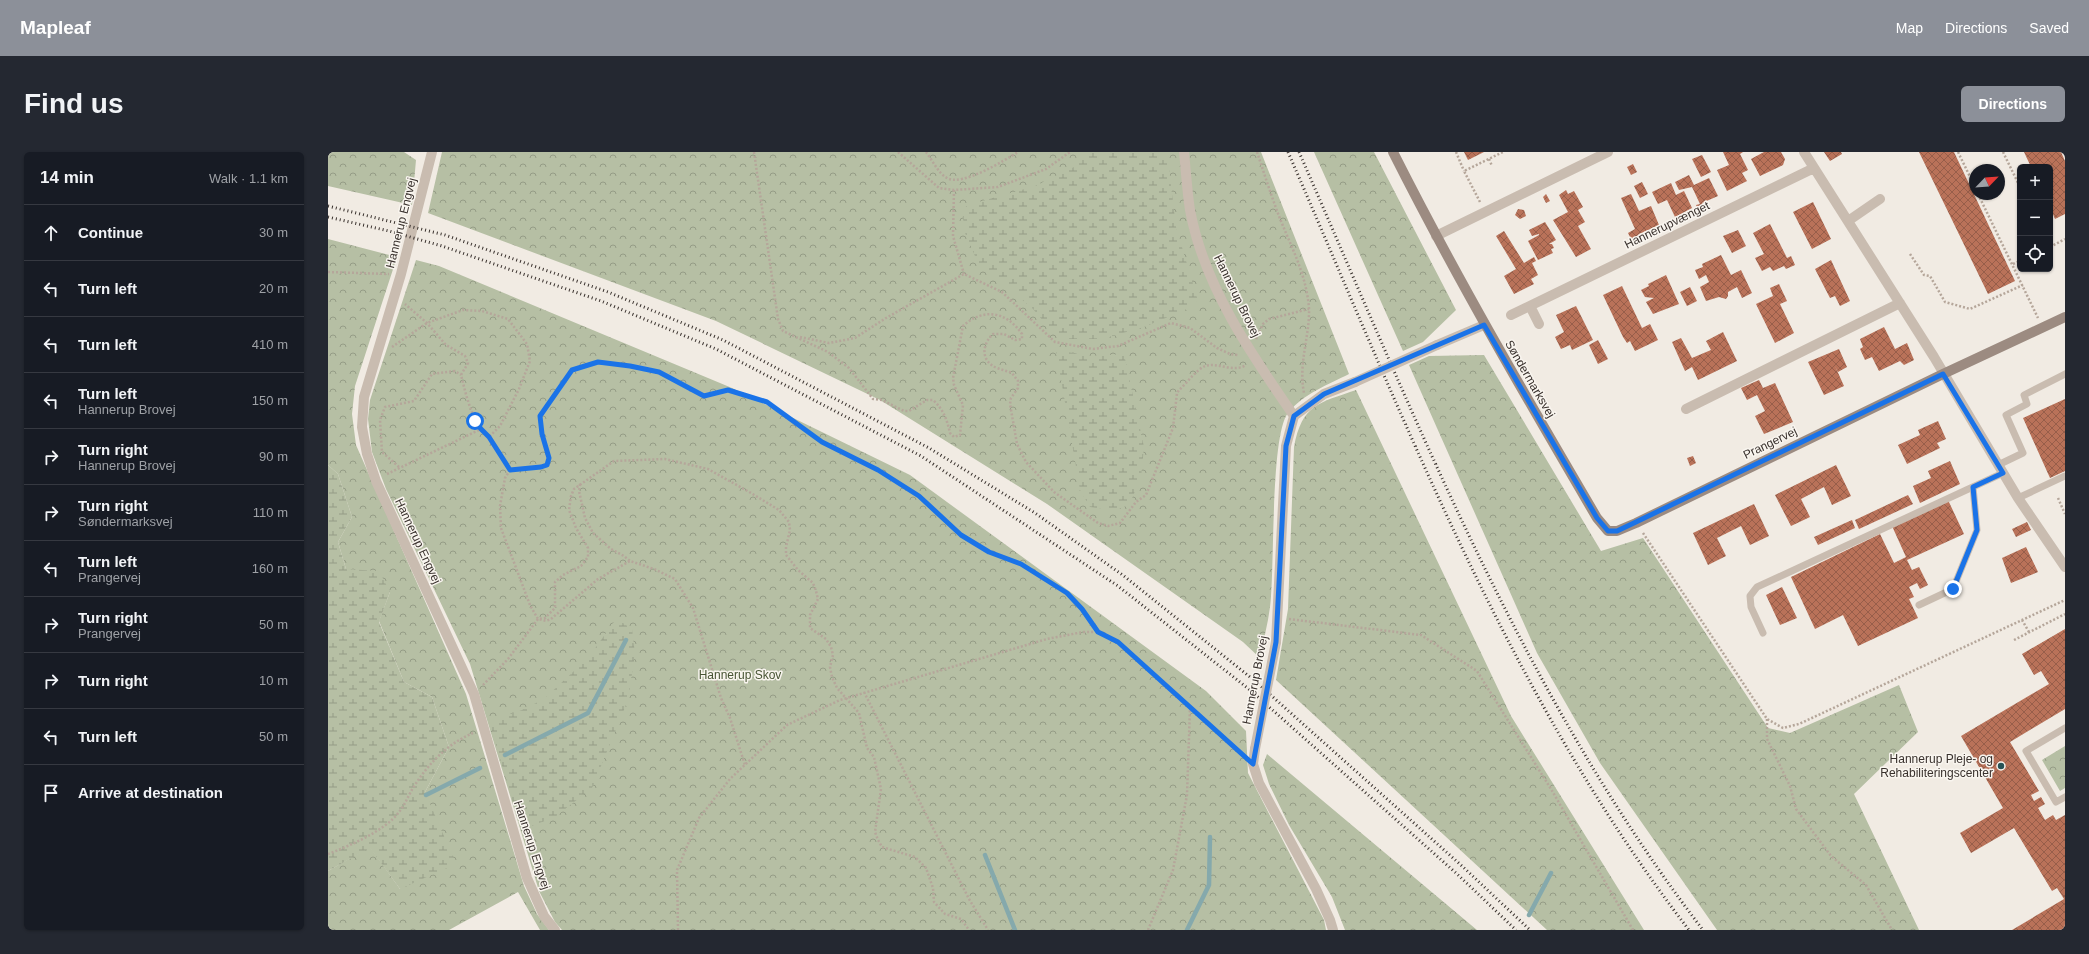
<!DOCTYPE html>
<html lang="en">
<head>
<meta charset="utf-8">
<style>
  body { margin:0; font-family:Arial,sans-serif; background:#242831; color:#f1f3f6 }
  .controls { position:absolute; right:12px; top:12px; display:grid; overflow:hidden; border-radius:6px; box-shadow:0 1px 3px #0004 }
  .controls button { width:36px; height:36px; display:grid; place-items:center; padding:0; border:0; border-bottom:1px solid #363941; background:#171b24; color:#f1f3f6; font:20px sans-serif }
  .compass { position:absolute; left:1641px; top:12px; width:36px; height:36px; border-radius:50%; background:#171b24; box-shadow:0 1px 3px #0004; rotate:65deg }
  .stop { position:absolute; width:12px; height:12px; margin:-9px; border:3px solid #1a73e8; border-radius:50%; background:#fff }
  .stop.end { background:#1a73e8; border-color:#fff; box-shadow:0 1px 4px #0008 }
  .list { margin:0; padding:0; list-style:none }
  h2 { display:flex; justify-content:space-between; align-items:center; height:52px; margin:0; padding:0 16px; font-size:17px }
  h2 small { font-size:13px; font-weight:400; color:#9ea1a6 }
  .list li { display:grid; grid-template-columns:26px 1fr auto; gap:12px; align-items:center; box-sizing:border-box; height:56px; padding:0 16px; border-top:1px solid #363941 }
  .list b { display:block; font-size:15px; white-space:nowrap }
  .list p { margin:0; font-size:13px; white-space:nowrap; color:#9ea1a6 }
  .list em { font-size:13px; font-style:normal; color:#9ea1a6 }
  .icon { flex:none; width:22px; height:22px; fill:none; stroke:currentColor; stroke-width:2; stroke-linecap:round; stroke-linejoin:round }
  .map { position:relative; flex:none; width:1737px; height:778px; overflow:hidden; border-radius:6px }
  header { display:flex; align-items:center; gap:24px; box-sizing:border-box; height:56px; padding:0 20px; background:#8c9099; color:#fff }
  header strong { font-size:19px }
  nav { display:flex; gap:22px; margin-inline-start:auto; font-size:14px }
  .intro { display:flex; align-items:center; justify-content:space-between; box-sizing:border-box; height:96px; padding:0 24px }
  h1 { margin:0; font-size:28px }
  .button { padding:10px 18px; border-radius:6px; background:#8c9099; color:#fff; font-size:14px; font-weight:700 }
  main { display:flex; gap:24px; padding:0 24px }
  aside { flex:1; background:#171b24; border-radius:6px; box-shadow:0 1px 3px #0004 }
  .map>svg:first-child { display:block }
  .forest { fill:url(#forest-crowns) }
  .wetland { fill:url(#wetland-marsh) }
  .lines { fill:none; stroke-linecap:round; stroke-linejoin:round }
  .stream { stroke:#85a9ac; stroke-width:4.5 }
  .building { fill:url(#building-cross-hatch) }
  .path { stroke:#b5a69a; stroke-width:2.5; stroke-dasharray:2 2; stroke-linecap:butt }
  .lane { stroke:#c9bcb0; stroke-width:7 }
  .street { stroke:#c9bcb0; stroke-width:10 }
  .secondary { stroke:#9c8b81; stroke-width:10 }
  .rail { stroke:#39312d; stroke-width:3; stroke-dasharray:1 3; stroke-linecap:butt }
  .street-bridge { stroke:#c9bcb0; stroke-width:10 }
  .route { stroke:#1a73e8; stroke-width:5 }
  .poi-dot { fill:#265256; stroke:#f9f5ef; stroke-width:1.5 }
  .labels { text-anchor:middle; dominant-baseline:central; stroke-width:3; stroke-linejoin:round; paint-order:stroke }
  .street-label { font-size:12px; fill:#39312d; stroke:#f9f5ef }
  .park-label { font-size:12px; fill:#475433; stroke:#f9f5ef }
  .poi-label { font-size:12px; fill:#39312d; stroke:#f9f5ef; text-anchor:end }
</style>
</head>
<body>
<header>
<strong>Mapleaf</strong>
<nav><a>Map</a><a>Directions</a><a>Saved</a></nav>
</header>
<div class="intro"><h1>Find us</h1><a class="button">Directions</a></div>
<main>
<aside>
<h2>14 min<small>Walk · 1.1 km</small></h2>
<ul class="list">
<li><svg class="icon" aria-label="ahead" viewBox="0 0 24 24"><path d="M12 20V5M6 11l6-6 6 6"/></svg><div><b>Continue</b></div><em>30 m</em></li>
<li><svg class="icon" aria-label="left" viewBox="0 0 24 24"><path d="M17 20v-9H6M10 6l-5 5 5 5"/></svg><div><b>Turn left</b></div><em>20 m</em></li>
<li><svg class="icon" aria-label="left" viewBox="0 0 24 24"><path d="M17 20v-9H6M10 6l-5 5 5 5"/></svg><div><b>Turn left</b></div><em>410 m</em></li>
<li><svg class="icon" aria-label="left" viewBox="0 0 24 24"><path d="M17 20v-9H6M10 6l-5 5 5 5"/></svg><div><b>Turn left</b><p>Hannerup Brovej</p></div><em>150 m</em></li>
<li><svg class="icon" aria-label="right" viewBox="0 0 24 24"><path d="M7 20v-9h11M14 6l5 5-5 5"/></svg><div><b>Turn right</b><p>Hannerup Brovej</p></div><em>90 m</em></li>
<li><svg class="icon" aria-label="right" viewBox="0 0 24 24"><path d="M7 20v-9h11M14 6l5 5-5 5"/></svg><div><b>Turn right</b><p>Søndermarksvej</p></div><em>110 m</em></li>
<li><svg class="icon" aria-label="left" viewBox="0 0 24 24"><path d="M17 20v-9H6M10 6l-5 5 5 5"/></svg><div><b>Turn left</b><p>Prangervej</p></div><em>160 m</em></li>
<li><svg class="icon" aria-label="right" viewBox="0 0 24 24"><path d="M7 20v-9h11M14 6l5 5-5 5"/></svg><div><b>Turn right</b><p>Prangervej</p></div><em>50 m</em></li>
<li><svg class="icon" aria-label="right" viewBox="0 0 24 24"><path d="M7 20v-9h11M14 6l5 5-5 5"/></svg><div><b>Turn right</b></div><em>10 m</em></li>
<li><svg class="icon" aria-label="left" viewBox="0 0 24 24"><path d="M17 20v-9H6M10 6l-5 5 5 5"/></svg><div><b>Turn left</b></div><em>50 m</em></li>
<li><svg class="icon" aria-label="arrive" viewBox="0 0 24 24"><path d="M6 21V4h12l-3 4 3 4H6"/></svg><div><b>Arrive at destination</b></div></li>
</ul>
</aside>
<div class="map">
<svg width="1737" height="778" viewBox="0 0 1737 778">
  <defs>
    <pattern id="forest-crowns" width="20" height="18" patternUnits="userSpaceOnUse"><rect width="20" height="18" fill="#b6bfa4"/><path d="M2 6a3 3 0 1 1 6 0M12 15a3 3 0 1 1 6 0" fill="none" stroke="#959c86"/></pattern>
    <pattern id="wetland-marsh" width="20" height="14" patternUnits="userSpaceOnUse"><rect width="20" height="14" fill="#b6bfa4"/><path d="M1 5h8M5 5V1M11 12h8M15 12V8" fill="none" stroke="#959c86"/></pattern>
    <pattern id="building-cross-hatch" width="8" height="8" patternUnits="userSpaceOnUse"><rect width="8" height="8" fill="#b97259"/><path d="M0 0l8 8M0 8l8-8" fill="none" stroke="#975e4a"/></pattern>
  </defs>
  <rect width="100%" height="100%" fill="#f1ebe3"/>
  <!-- forest -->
  <path class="forest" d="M0 0H76L88 8 84 53 0 34Z
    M114 0H933L1021 222C1001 232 975 242 960 261 942 284 947 418 942 455 940 472 935 489 932 506L915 490 719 352 552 248 388 169 100 61Z
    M986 0H1046L1128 158 1095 190 1075 199Z
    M0 87 69 105 27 234 24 262 28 293 138 542 196 734 209 762 221 778H212L190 740 121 778H0V719L42 695 72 737 97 640 121 595 104 545 76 530 51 469 62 440 18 417 10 390 24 365 10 322 0 313Z
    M88 108 111 114 404 236 582 323 878 539 918 579 920 621 996 768 998 778H234L227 770 211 739 142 512 58 337 44 300 40 267 42 248Z
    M1156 203 1273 399 1315 386 1440 576 1462 581 1571 533 1590 580 1526 642 1591 778H1389L1272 611 1209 501 1081 213 1101 204Z
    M1028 238 1183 564 1316 778H1219L948 528 960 457 966 295C974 252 991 251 1028 238Z
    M1737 594V636L1732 639 1714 608Z
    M939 602 1149 778H1017L1004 745 961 673 941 632 935 613Z"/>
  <!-- wetland -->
  <path class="wetland" d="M761 0H839L848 75 870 149 857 158 816 175 774 187H739L727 183 705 157 665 123 653 118 637 81 634 58 640 53 707 34 748 14Z
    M728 198 763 204 796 202 816 295 813 326 801 353 785 359 762 355 752 338Z
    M0 313 10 322 24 365 10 390 18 417 51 419 62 440 51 470 76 530 104 545 121 595 97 640 128 712 72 737 42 696 0 719Z
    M285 471H295L304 477 307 502 300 548 264 636 227 665 193 678 161 569 194 558 216 547 261 505Z"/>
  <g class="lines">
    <!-- stream -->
    <path class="stream" d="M177 603 260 561 298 488
      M98 643 152 616
      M657 703 687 778
      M1201 763 1223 721
      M859 778 881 733 882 685"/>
  </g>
  <!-- building -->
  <path class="building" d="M1136 0H1156L1140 8Z
    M1395 0H1415L1412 2 1420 18 1414 21 1419 29 1399 39 1389 18 1401 13Z
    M1436 0H1453L1457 7 1455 13 1432 24 1423 7Z
    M1496 0H1513L1514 2 1502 9Z
    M1591 0H1626L1687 129 1660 142Z
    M1696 0H1733L1737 9V62L1727 67 1722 55V15H1703Z
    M1374 3 1383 20 1373 25 1364 7Z
    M1305 12 1309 20 1303 23 1299 15Z
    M1361 23 1366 33 1381 26 1390 44 1374 51 1378 59 1372 62 1368 53 1372 52 1364 35 1351 38 1347 30Z
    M1314 30 1320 42 1312 46 1306 34Z
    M1343 31 1348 43 1356 39 1364 56 1347 65 1339 48 1330 52 1324 40Z
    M1238 38 1240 42 1246 39 1255 55 1250 58 1257 70 1250 74 1263 97 1248 105 1225 68 1240 60 1231 43Z
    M1218 42 1222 49 1218 51 1215 45Z
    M1303 42 1311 59 1323 54 1331 73 1311 82 1314 89 1306 93 1300 81 1307 77 1293 46Z
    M1485 50 1503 87 1484 97 1465 60Z
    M1190 57 1196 58 1198 64 1192 67 1187 63Z
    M1217 70 1228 88 1221 92H1224L1226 96 1223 97 1225 101 1210 108 1200 89 1211 83V82L1204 84 1201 78Z
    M1442 72 1459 106 1463 104 1467 113 1458 117 1456 114 1445 119 1442 115 1434 119 1427 106 1436 102 1425 81Z
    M1410 78 1418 94 1404 101 1395 84Z
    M1176 79 1196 111 1206 105 1208 109 1204 111 1210 123 1203 127 1206 132 1186 142 1176 124 1188 117 1168 84Z
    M1393 103 1403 123 1413 118 1424 141 1414 146 1409 135 1400 140V144L1398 147 1391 145 1378 149 1372 135 1381 130 1378 123 1371 127 1367 118 1375 115 1374 112Z
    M1503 108 1522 149 1512 154 1507 144 1502 146 1487 117Z
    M1338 123 1351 152 1325 162 1318 150 1326 146 1317 145 1313 138 1321 134 1320 132Z
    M1451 132 1459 149 1452 152 1466 181 1447 191 1428 152 1445 144 1442 136Z
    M1294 134 1314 176 1322 172 1330 188 1307 199 1302 189 1299 191 1295 185 1275 143Z
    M1362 135 1369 149 1359 154 1352 140Z
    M1248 154 1265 188 1244 198 1242 193 1233 197 1227 185 1236 180 1228 163Z
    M1556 175 1567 197 1579 191 1586 208 1576 213 1572 209 1551 219 1544 205 1537 208 1532 197 1535 195 1532 187Z
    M1395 180 1409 209 1370 228 1364 215 1357 219 1344 190 1353 186 1364 206 1383 198 1378 189Z
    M1270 188 1280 207 1270 212 1261 193Z
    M1511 197 1519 215 1510 220 1507 214 1516 234 1496 243 1480 210Z
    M1431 228 1435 236 1447 231 1465 270 1436 282 1427 264 1437 259 1429 243 1419 248 1413 236Z
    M1737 247V319L1722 326 1695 266Z
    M1610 269 1618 287 1609 291 1612 296 1579 312 1570 293 1592 283 1590 278Z
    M1365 304 1368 311 1362 314 1359 306Z
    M1622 309 1632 332 1592 351 1585 334 1603 326 1600 319Z
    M1508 313 1523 344 1504 353 1496 335 1473 347 1482 365 1463 374 1447 343Z
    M1580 343 1585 352 1531 377 1527 368Z
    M1620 348 1636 382 1579 408 1584 418 1591 415 1600 433 1592 437 1589 431 1581 435 1586 445 1581 447 1590 466 1530 494 1515 463 1487 477 1463 425 1552 382 1566 411 1578 405 1564 374Z
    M1426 352 1441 384 1422 393 1413 374 1389 386 1398 404 1380 413 1365 381Z
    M1524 368 1527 376 1490 393 1486 385Z
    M1699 370 1703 378 1688 385 1684 377Z
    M1698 395 1710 420 1683 431 1674 406Z
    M1454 435 1469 466 1452 473 1438 443Z
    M1737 477V557L1682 590 1711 639 1703 643 1706 649 1713 645 1717 652 1710 656 1717 668 1725 663 1728 668 1737 663V778H1684L1736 747 1729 736 1724 739 1686 676 1643 701 1632 681 1675 656 1633 584 1721 532 1713 519 1706 523 1694 502Z"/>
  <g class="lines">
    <!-- path -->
    <path class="path" d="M426 0 450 167 455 179 500 200 521 216 545 247 554 248 576 259H581L599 248H605C616 258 619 268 622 281L626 285 632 283 635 253 626 233 625 226 635 174C656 155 679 160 694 182V187L687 188 676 182H665C654 192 652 209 669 216 674 218 679 219 684 221L690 229V236L683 246 682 252 689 292 698 310 726 340 770 371 780 374 792 371 808 350 818 343 845 276 849 241 851 238C859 231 868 218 877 214 890 210 906 221 918 213
      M570 0 611 36 626 38 670 35 718 17 742 0
      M598 0C605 9 610 21 619 26 634 35 677 8 690 0
      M929 0C936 21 943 43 951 64 963 95 978 121 981 156 982 184 970 211 976 241
      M1128 0 1136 19
      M1630 0 1647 35
      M1675 0 1692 35
      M1161 7 1164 14
      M626 38 625 84 636 122
      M1650 42 1710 166
      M1152 50 1136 19 1175 0
      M1722 95 1737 87
      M1582 102 1596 123 1602 124 1617 150 1642 157 1695 133
      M1685 112 1692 109
      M0 120 61 122
      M472 185 501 191 527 186 558 166 636 122 674 140 727 190 765 197 790 194 843 171 862 176 889 196 902 202 910 203
      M928 187 935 172 941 167 981 157
      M64 195 99 171 135 158 154 159 180 167 199 192 202 209 191 237 172 274 161 285C143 268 139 246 133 223L140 211 137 204 118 193 99 171 77 152
      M161 285 182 318 213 315 219 313 221 306 214 283 212 264 244 218 270 210 302 214 331 220 376 244 400 238 439 250 494 290 550 318 591 344 633 383 661 400 693 413 739 441 754 457 771 480
      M71 315 54 300 52 268 57 255 86 249 104 222 127 219 133 223
      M182 318 177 326 172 354 173 376 202 453 210 467 218 469 223 467 270 427 302 409
      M59 322 153 277
      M252 332 251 339 257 366 265 381 283 397 296 404 302 409 326 417 347 427 365 456 393 546 402 566 417 613
      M1730 346 1737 362
      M1315 381 1439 567 1455 576 1471 572 1737 448
      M961 467 1093 483 1149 519 1223 637 1305 778
      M1694 468 1701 480
      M1686 488 1737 462
      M155 533 180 507 210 467 217 466 227 456V430L235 423 253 414 260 405V396L248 376 241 358 243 344 246 337 286 309 337 307 380 317 423 341 451 358 461 370 462 378 458 395V403L470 418 485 431 488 439 490 447 482 463V476L498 487 503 495 505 503 502 515 504 525 509 536 531 561 539 596 546 605 553 637 547 680 550 688 554 695 587 705 598 716 605 736 606 750 617 762 633 767 641 778
      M536 540 641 747 660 778
      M1439 567V587L1462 634 1468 657 1503 704 1538 733 1564 778
      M0 702C21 694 57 679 71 660 77 653 80 644 85 636 100 612 119 592 145 581
      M350 778 349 718 371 666 402 627 459 573 512 548 719 487 755 480H771L789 490 914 601
      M820 778 845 718 859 643 862 556"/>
    <!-- lane -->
    <path class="lane" d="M1670 313 1695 301 1678 263 1699 252 1696 243 1737 222
      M1690 346 1737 324
      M1591 453 1625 437 1649 378 1645 335
      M1435 481 1423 455 1422 444 1429 435 1675 321
      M1737 576 1698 599 1728 650 1737 645"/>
    <!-- street -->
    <path class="street" d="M104 0 73 122 36 245 34 275 39 302 48 329 146 542 199 726 216 764 227 778
      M856 0C858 19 859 39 862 58 876 134 923 202 966 264
      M1476 0 1606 205 1690 346 1737 415
      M1520 69 1552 47
      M1108 84 1280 0
      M1202 154 1211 172
      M1183 163 1486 16
      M1109 193 1156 173
      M1358 257 1572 151
      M948 490 958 294 966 264 996 242 1027 230
      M927 597 925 612 931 631 988 737 1002 768 1005 778"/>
    <!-- secondary -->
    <path class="secondary" d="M1065 0C1128 125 1198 245 1269 366L1280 379H1289L1308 371 1615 222 1737 165"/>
    <!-- rail -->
    <path class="rail" d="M960 0C1076 266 1182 546 1361 778
      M971 0C1088 267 1196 545 1375 778
      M0 54 117 83 280 140 395 188 601 296 707 361 796 424 927 529 1134 714 1202 778
      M0 65 61 79 114 94 273 149 388 197 593 304 790 434 922 538 1128 721 1188 778"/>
    <!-- street-bridge -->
    <path class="street-bridge" d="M1027 230 1109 193
      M927 597 948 490"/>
  </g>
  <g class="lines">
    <!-- route -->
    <path class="route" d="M147 269 153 277 161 285 182 318 213 315 219 313 221 306 214 282 212 264 244 218 270 210 302 214 331 220 376 244 400 238 439 250 494 290 550 318 591 344 633 383 661 400 693 412 739 441 754 457 770 480 790 490 925 612 948 490 958 294 966 264 996 242 1156 173 1269 366 1280 379H1289L1308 370 1615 222 1675 321 1645 335 1649 378 1625 437"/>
  </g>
  <!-- markers -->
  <circle class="poi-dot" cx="1673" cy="614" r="4"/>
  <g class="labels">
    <!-- street labels -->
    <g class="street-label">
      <text transform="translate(73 71) rotate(-76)">Hannerup Engvej</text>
      <text transform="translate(1339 73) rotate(-26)">Hannerupvænget</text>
      <text transform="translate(909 144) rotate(64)">Hannerup Brovej</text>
      <text transform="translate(1202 227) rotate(60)">Søndermarksvej</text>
      <text transform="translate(1442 291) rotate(-26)">Prangervej</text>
      <text transform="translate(90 389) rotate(65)">Hannerup Engvej</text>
      <text transform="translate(927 528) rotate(-79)">Hannerup Brovej</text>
      <text transform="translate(204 693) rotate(72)">Hannerup Engvej</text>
    </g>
    <!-- park labels -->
    <g class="park-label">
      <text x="412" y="523">Hannerup Skov</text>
    </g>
    <!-- poi labels -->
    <g class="poi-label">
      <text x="1665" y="607">Hannerup Pleje- og<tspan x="1665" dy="14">Rehabiliteringscenter</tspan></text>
    </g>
  </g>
</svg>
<div class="controls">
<button>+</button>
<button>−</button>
<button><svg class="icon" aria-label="locate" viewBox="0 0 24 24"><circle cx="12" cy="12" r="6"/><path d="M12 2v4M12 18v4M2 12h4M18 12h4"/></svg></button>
</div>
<svg class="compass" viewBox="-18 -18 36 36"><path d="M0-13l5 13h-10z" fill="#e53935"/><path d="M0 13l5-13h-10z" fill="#9ea1a6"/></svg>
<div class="stop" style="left:147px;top:269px"></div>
<div class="stop end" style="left:1625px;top:437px"></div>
</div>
</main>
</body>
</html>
